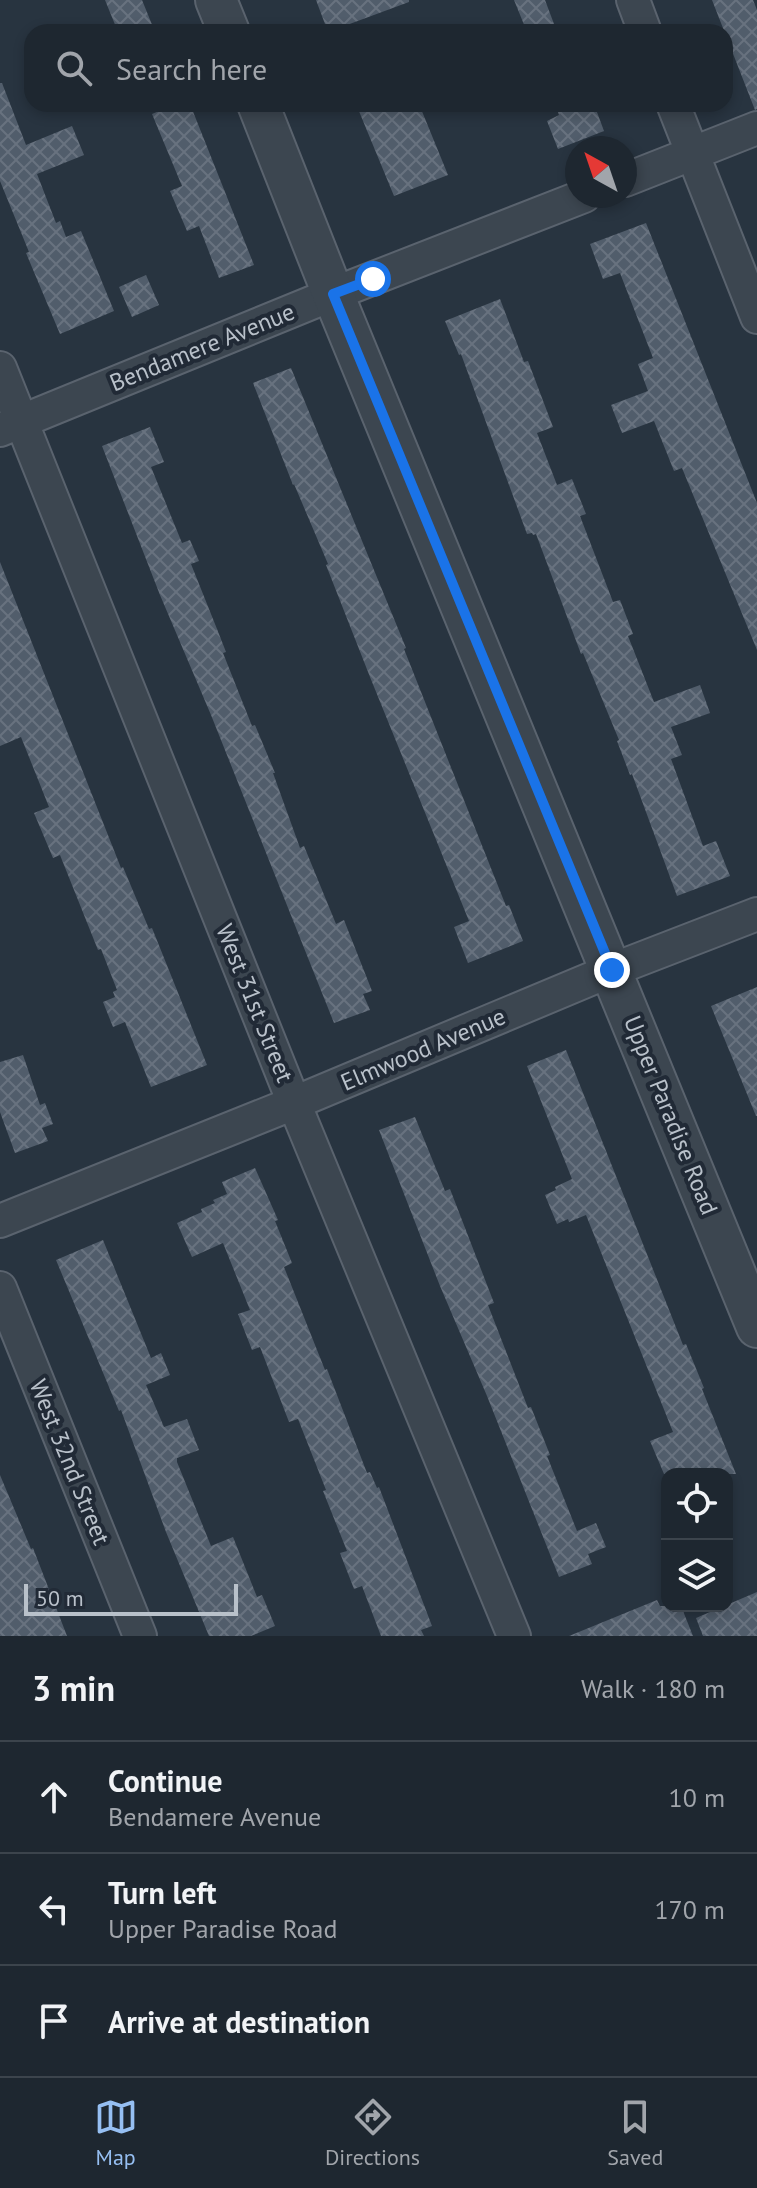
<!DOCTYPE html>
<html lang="en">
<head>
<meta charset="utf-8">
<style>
  body { margin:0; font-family:"PT Sans",sans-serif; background:#2b333c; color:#f1f3f6 }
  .controls { position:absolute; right:24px; bottom:24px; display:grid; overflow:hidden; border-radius:16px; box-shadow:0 4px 12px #0003 }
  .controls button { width:72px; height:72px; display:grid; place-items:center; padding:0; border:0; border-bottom:2px solid #3c444c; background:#1e2730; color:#f1f3f6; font:40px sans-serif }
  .compass { position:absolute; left:565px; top:136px; width:72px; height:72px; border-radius:50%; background:#1e2730; box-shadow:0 4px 12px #0003; rotate:320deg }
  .scale { position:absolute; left:24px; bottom:20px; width:214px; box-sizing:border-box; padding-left:8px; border:4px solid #b9c1ca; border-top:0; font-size:22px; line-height:28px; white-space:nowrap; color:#b9c1ca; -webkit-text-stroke:6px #212a36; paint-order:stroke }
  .stop { position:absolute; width:24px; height:24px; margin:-18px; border:6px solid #1a73e8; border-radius:50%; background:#fff }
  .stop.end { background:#1a73e8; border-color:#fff; box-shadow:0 2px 8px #0008 }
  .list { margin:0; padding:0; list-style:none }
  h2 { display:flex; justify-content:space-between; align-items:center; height:104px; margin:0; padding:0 32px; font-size:34px }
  h2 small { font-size:26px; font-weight:400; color:#a1a5ab }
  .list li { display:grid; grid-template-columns:52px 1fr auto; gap:24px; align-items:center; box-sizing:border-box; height:112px; padding:0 32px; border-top:2px solid #3c444c }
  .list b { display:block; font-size:30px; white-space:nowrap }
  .list p { margin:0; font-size:26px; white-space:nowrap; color:#a1a5ab }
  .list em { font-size:26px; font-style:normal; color:#a1a5ab }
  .icon { flex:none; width:44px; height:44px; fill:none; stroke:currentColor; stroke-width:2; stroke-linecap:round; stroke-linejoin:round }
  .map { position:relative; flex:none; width:757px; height:1636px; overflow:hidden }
  .search { position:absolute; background:#1e2730; box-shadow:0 4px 12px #0003; left:24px; right:24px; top:24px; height:88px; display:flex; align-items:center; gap:20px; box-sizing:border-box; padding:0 28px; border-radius:24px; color:#a1a5ab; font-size:30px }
  .sheet { height:440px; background:#1e2730 }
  nav { display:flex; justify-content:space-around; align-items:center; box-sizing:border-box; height:112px; border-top:2px solid #3c444c; background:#1e2730; font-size:22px; color:#a1a5ab }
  nav a { display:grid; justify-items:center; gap:4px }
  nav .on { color:#96bff2 }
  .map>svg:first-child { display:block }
  .building { fill:url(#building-cross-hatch) }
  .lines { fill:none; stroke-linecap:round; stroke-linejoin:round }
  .minor-casing { stroke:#5a636e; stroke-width:36 }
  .tertiary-casing { stroke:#5a636e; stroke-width:44 }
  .minor { stroke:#3c4650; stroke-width:32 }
  .tertiary { stroke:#3c4650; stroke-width:40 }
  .route { stroke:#1a73e8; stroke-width:10 }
  .labels { text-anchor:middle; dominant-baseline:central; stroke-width:8; stroke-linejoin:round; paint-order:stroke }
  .street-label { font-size:24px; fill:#b9c1ca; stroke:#212a36 }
</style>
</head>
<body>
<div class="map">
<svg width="757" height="1636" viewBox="0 0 757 1636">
  <defs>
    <pattern id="building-cross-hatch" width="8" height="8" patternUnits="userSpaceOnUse" patternTransform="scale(2)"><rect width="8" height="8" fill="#515d6b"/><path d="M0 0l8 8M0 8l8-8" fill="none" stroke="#68727f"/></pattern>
  </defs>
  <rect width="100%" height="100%" fill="#283440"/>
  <!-- building -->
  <path class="building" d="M105 0H142L155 32H118Z
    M316 0H409V2L328 32Z
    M514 0H545L557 32H527Z
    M712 0H753L757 10V109L755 110Z
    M0 83H2L26 145 72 126 84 155 37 174 56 223 60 221 66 237 81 231 114 311 60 334 26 253 29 252 0 181Z
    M176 104H190L254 265 219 278 199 226 187 231 170 191 182 186 152 114Z
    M356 104H419L448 175 394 196Z
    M555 104H594L604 131 558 149 547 121 559 115Z
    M646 223 757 503V650L682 468 674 471 654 421 622 433 611 405 648 391 638 364 653 358 620 273 603 279 590 244Z
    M146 275 159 305 132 317 119 287Z
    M500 299 524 362 528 361 553 427 537 433 557 485 572 479 586 514 580 516 613 602 620 600 633 634 628 636 654 702 700 685 710 713 671 727 682 755 671 759 703 846 716 841 730 876 677 896 632 774 630 775 617 741 619 740 583 653 581 654 536 534 533 535 532 533 527 534 461 354 459 355 445 321Z
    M291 368 406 648 404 649 506 906 509 905 523 941 468 963 454 927 469 921 370 677 326 565 328 564 294 484 293 485 253 383Z
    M150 427 164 462 151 467 182 543 190 540 199 561 191 564 217 629 226 652 223 653 252 726 255 725 275 773H273L300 848 304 846 336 924 344 920 372 991 363 994 370 1010 334 1023 211 715 160 595 102 446Z
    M0 562 121 868 123 867 149 929 152 928 207 1065 151 1087 125 1022 113 1027 103 1002 115 997 113 992 117 990 101 949 98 950 60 855 53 858 34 813 49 807 21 737 0 746Z
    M757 987V1116H756L711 1006Z
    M566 1050 683 1345 686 1344 704 1388 702 1389 736 1474H664L650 1441 673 1432 586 1215 569 1222 568 1219 557 1224 545 1195 556 1190 555 1187 572 1179 527 1066Z
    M23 1055 40 1105 45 1103 53 1124 42 1128 48 1141 15 1153 0 1112V1062Z
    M415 1117 445 1191 450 1189 494 1303 488 1305 528 1408 531 1407 550 1455 547 1456 577 1531 596 1523 606 1547 588 1554 592 1564 559 1577 487 1396 440 1286 379 1130Z
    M255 1168 278 1220 275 1221 292 1263 284 1267 325 1370 327 1369 367 1473 370 1472 377 1488 379 1487 432 1626 421 1630 424 1636H381L362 1586 354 1589 340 1553 347 1551 323 1491 326 1490 298 1419 289 1422 260 1347 252 1350 238 1314 250 1310 223 1243 192 1257 177 1223 202 1212 201 1209 215 1203 213 1200 227 1194 222 1182Z
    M103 1240 151 1358 161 1353 170 1375 146 1385 164 1427 187 1419 199 1450 177 1458V1462L211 1546 233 1537 257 1597 262 1595 275 1626 251 1636H209L166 1532 121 1410 119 1411 56 1260Z
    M0 1475 31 1549 33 1548 67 1636H0Z
    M757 1592V1636H703L696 1618Z
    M657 1600 660 1606H681L693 1636H569Z"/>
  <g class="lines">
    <defs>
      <path id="minor" d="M633 0 645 32
        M673 104 757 317
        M625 180 757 128
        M0 368 294 1103 514 1636
        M0 430 333 294 584 196
        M0 1221 294 1103 612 970 757 914
        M0 1288 140 1636"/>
      <path id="tertiary" d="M216 0 229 32
        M258 104 333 294 757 1327"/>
    </defs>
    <!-- minor casing -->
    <use href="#minor" class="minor-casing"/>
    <!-- tertiary casing -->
    <use href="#tertiary" class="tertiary-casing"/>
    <!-- minor -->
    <use href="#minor" class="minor"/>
    <!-- tertiary -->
    <use href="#tertiary" class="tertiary"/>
  </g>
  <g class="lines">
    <!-- route -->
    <path class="route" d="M373 279 333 294 612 970"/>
  </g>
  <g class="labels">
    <!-- street labels -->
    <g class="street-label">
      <text transform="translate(202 347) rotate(-22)">Bendamere Avenue</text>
      <text transform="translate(255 1003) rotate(68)">West 31st Street</text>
      <text transform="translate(423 1049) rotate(-23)">Elmwood Avenue</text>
      <text transform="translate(671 1115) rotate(68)">Upper Paradise Road</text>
      <text transform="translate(70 1462) rotate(68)">West 32nd Street</text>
    </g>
  </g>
</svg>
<div class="controls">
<button><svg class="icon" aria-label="locate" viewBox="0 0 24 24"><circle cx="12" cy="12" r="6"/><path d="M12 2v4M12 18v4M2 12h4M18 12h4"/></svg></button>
<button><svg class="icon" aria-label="layers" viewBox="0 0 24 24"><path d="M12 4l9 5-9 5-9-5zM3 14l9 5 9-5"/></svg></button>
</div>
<svg class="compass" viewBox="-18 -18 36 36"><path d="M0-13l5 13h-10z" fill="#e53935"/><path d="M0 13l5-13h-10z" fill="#a1a5ab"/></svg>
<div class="scale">50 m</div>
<div class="stop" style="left:373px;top:279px"></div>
<div class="stop end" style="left:612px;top:970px"></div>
<div class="search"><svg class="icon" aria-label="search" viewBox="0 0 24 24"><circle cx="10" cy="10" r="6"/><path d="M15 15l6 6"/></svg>Search here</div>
</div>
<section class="sheet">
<h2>3 min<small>Walk · 180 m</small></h2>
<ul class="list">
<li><svg class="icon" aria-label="ahead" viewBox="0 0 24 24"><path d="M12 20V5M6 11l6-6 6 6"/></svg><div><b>Continue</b><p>Bendamere Avenue</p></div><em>10 m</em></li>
<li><svg class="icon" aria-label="left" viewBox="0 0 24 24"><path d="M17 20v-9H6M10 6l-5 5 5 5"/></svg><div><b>Turn left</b><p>Upper Paradise Road</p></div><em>170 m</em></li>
<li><svg class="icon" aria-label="arrive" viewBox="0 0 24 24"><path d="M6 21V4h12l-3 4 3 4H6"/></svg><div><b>Arrive at destination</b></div></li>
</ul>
</section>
<nav>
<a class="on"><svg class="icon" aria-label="map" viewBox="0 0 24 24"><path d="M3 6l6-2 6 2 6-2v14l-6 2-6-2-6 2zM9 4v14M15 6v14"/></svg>Map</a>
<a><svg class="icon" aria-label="directions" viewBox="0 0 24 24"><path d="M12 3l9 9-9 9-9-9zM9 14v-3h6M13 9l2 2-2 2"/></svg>Directions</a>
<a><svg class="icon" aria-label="saved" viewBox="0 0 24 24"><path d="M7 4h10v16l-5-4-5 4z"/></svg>Saved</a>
</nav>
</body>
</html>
